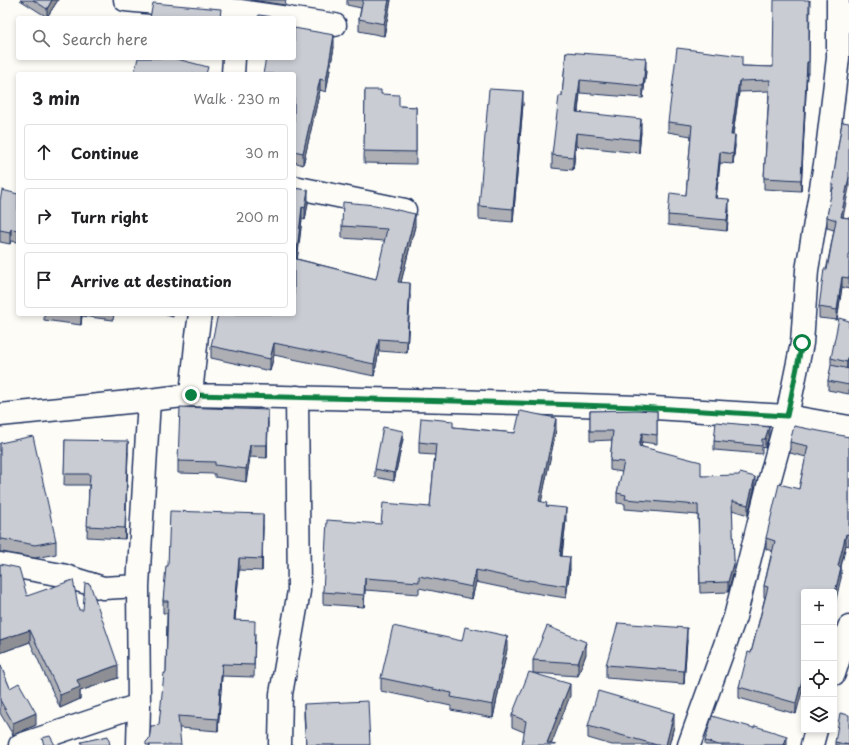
<!DOCTYPE html>
<html lang="en">
<head>
<meta charset="utf-8">
<style>
  body { margin:0; font-family:"Playpen Sans",sans-serif; background:#f6f6f6; color:#202124 }
  .controls { position:absolute; right:12px; bottom:12px; display:grid; overflow:hidden; border-radius:4px; box-shadow:0 2px 6px #0003 }
  .controls button { width:36px; height:36px; display:grid; place-items:center; padding:0; border:0; border-bottom:1px solid #e0e0e0; background:#fff; color:#202124; font:20px sans-serif }
  .stop { position:absolute; width:12px; height:12px; margin:-9px; border:3px solid #0b8043; border-radius:50%; background:#fff }
  .stop.end { background:#0b8043; border-color:#fff; box-shadow:0 1px 4px #0008 }
  .list { margin:0; padding:0; list-style:none }
  h2 { display:flex; justify-content:space-between; align-items:center; height:52px; margin:0; padding:0 16px; font-size:17px }
  h2 small { font-size:13px; font-weight:400; color:#757577 }
  .list li { display:grid; grid-template-columns:26px 1fr auto; gap:12px; align-items:center; box-sizing:border-box; height:56px; margin:0 8px 8px; padding:0 8px; border:1px solid #e0e0e0; border-radius:4px }
  .list b { display:block; font-size:15px; white-space:nowrap }
  .list em { font-size:13px; font-style:normal; color:#757577 }
  .icon { flex:none; width:22px; height:22px; fill:none; stroke:currentColor; stroke-width:2; stroke-linecap:round; stroke-linejoin:round }
  .map { position:relative; flex:none; width:849px; height:745px; overflow:hidden }
  .search { position:absolute; background:#fff; box-shadow:0 2px 6px #0003; left:16px; top:16px; width:280px; height:44px; display:flex; align-items:center; gap:10px; box-sizing:border-box; padding:0 14px; border-radius:4px; color:#757577; font-size:15px }
  .panel { position:absolute; background:#fff; box-shadow:0 2px 6px #0003; left:16px; top:72px; width:280px; height:244px; border-radius:4px }
  .map>svg:first-child { display:block }
  .lines { fill:none; stroke-linecap:round; stroke-linejoin:round }
  .minor-casing { stroke:#1b2f5e; stroke-width:25 }
  .minor { stroke:#fdfcf7; stroke-width:22 }
  .wall { fill:#adafb5; stroke:#1b2f5e }
  .shaded-wall { fill:#8d8f94; stroke:#1b2f5e }
  .building { fill:#c9ccd3; stroke:#1b2f5e }
  .route { stroke:#0b8043; stroke-width:5 }
</style>
</head>
<body>
<div class="map">
<svg width="849" height="745" viewBox="0 0 849 745">
  <rect width="100%" height="100%" fill="#fdfcf7"/>
  <filter id="ink" filterUnits="userSpaceOnUse"><feTurbulence type="fractalNoise" baseFrequency=".025" numOctaves="2"/><feDisplacementMap in="SourceGraphic" scale="8" xChannelSelector="R" yChannelSelector="G"/><feConvolveMatrix kernelMatrix="1 2 1 2 8 2 1 2 1" color-interpolation-filters="sRGB"/></filter>
  <g filter="url(#ink)">
    <g class="lines">
      <defs>
        <path id="minor" d="M125 0 240 11 288 18
          M294 19 335 25
          M233 74 234 58
          M294 187 405 210
          M191 395 197 335 200 314
          M0 415 149 400 191 395 455 401 638 407 787 416 849 427
          M0 564 62 575 103 588 138 586
          M834 674 849 627
          M20 745 139 705
          M138 745 139 705 138 586 149 400
          M280 745 281 694 299 591 297 397
          M689 745 735 617 769 482 787 416 802 343 807 270 826 158 838 58V0
          M812 745 816 730"/>
      </defs>
      <!-- minor casing -->
      <use href="#minor" class="minor-casing"/>
      <!-- minor -->
      <use href="#minor" class="minor"/>
    </g>
    <!-- wall -->
    <path class="wall" d="M20 0H58L47 17Z
      M251 0H286L285 5Z
      M347 0H391L384 36 359 31V19L361 8 347 5Z
      M810 0 809 73H807L801 191 764 189V178L769 91 739 92 733 135 735 146 733 164 720 163 716 198 729 210 727 231 668 225V215L686 195 691 136 668 132V122L742 66 773 67Z
      M334 47 326 92 320 90 303 165 294 162V74L266 61V58H294Z
      M566 52 646 71 643 98 580 93 578 112 641 132 639 153 576 146 573 170 552 168V155L562 96Z
      M365 90 381 94 399 106 416 107V164L364 163Z
      M523 104 513 222 479 219V206Z
      M842 122 843 217 849 218V289L842 287 837 320 819 318V307L834 230 827 228V217L832 191V185Z
      M294 188 308 203 305 220 302 219 297 259 376 279 385 241 342 238V226H415L401 282 410 295 407 353 379 351 374 376 274 355 270 371 211 358V346Z
      M18 194V242L11 241 10 244 0 242V201Z
      M44 314H114L113 320 82 316 81 325 44 320Z
      M163 314H173V317Z
      M849 321 847 369H849V394L828 390V381L831 367V358Z
      M590 411H657V444L642 442 641 446 701 476 755 486 748 515 732 510 734 570 728 592 700 593 698 515 625 509V504L617 503V493L622 472 610 470V461L612 440 590 441Z
      M268 422 267 458 250 457 246 482 215 477V474L178 473V461Z
      M453 427 515 433 556 430 541 502 566 520 562 556 570 569 566 598 528 592V593L476 582 472 599 419 588V594L365 590 364 607 323 604V592L381 524 430 507 435 455 419 454V442Z
      M769 436 765 448 762 447V454L714 450V441Z
      M849 437V546L846 545 841 567V578L834 592H804L796 714 739 698V687L751 653 765 597H764V586L772 551 766 549V538L799 489 806 457 790 453V442Z
      M403 439 394 481 375 477V469Z
      M65 440 128 452 125 539 87 537 89 485H64Z
      M0 443 56 541V554L35 558 2 552H0Z
      M263 526 262 571 239 570 235 620 255 633 254 677 222 676 218 731 180 728 149 739 159 725 166 673 167 613H163V601L168 566Z
      M0 564 27 596 79 610 118 678 80 691V699L60 708 30 642 0 653Z
      M687 640 684 684 606 678V665Z
      M462 641 507 649 493 718 451 710V706L381 691V678Z
      M586 654 578 676 533 673V660Z
      M0 664 10 688 36 725 13 735 0 713Z
      M570 696 524 732 512 727V715Z
      M304 704 370 745H306L304 717Z
      M588 726H674L669 745H612L588 738Z
      M705 741 787 745H705Z
      M835 742 849 745H835Z"/>
    <!-- shaded-wall -->
    <path class="shaded-wall" d="M52 0H58L47 17V9Z
      M389 0H391L384 36V24Z
      M334 35V47L326 92V81Z
      M646 58V71L643 98V86Z
      M807 62V73L801 191V180Z
      M320 79V90L303 165V153Z
      M580 80V93L576 125V112Z
      M739 81V92L731 146V135Z
      M523 91V104L513 222V209Z
      M641 119V132L639 153V140Z
      M576 133V146L573 170V157Z
      M735 135V146L733 164V154Z
      M720 152V163L715 208V198Z
      M849 177V188L841 227V217Z
      M308 190V203L305 220V208Z
      M729 199V210L727 231V220Z
      M302 207V219L296 271V259Z
      M415 214V226L398 294V282Z
      M11 229V241L10 244V232Z
      M842 277V287L837 320V310Z
      M410 283V295L407 353V341Z
      M81 314H82L81 325Z
      M379 339V351L374 376V364Z
      M274 343V355L270 371V359Z
      M849 352V361L847 370V362Z
      M268 410V422L267 458V445Z
      M556 418V430L539 513V501Z
      M769 427V436L765 448V439Z
      M403 431V439L394 481V473Z
      M642 433V442L639 455V446Z
      M128 441V452L125 539V528Z
      M250 445V457L246 482V469Z
      M755 477V486L748 515V505Z
      M566 508V520L560 568V556Z
      M263 514V526L262 571V559Z
      M846 534V545L838 577V566Z
      M570 557V569L566 598V586Z
      M239 558V570L234 633V620Z
      M734 560V570L728 592V582Z
      M841 567V578L834 608V597Z
      M476 570V582L472 599V587Z
      M365 578V590L364 607V595Z
      M687 628V640L684 684V671Z
      M30 630V642L0 653V640Z
      M507 636V649L493 718V705Z
      M586 642V654L578 676V663Z
      M222 664V676L218 731V719Z
      M118 665V678L80 691V699L60 708V695L77 680Z
      M804 673V684L796 714V703Z
      M570 684V696L551 745 547 743Z
      M36 713V725L13 735V723Z
      M674 713V726L669 745H666Z
      M787 736V745H784Z"/>
    <!-- building -->
    <path class="building" d="M33 0H52L47 9Z
      M363 0H389L384 24 359 19Z
      M774 0H809V62H807L801 180 764 178 770 80 739 81 731 135H735L733 154 720 152 715 198 729 199 727 220 668 215 670 193 686 195 692 125 668 122 677 48 742 56V66L773 67Z
      M153 3 221 9 220 18H150Z
      M259 15 280 18H257Z
      M294 28 334 35 326 81 320 79 303 153 294 151V74H263L266 58H294Z
      M566 52 646 58 643 86 580 80 576 112 641 119 639 140 576 133 573 157 552 155 559 96H562Z
      M138 58H173L208 67 206 74H134Z
      M489 89 523 91 513 209 479 206Z
      M365 90H381V94L399 95V106L416 107V152L364 151Z
      M842 122 849 123V177L841 217 849 218V278L842 277 837 310 819 307 824 269H827L836 220 827 217 830 199 834 185H832Z
      M294 188 308 190 305 208 302 207 296 259 376 279 387 229 342 226 343 202 375 205 415 214 398 282 410 283 407 341 379 339 374 364 274 343 270 359 211 346 218 314H294Z
      M2 190 18 194V230L11 229 10 232 0 230V201Z
      M839 318 849 321V352L847 362 831 358Z
      M831 365 849 369V385L828 381Z
      M180 407 268 410 267 445H250L246 469 215 465V462L178 461Z
      M636 410 657 411V435L642 433 639 446 701 462V476L739 475 740 473 755 477 748 505 732 501 734 560 728 582 700 583 698 505 625 499 626 495 617 493 624 462 610 461 613 431H590V411Z
      M520 411 556 418 539 501 547 503 546 506 566 508 560 556 570 557 566 586 528 580V581L476 570 472 587 419 576V582L365 578 364 595 323 592 327 520 381 524 383 503 430 507 436 444 419 442 421 418 453 421V427L515 433Z
      M716 422 769 427 765 439H762V446L714 441Z
      M794 426 849 437V535L846 534 838 566 841 567 834 597V592H804V673L796 703 739 687 748 652 751 653 768 587 764 586 775 541 766 538 779 484 799 489 808 446 790 442Z
      M383 427 403 431 394 473 375 469Z
      M33 436 56 541 35 545 2 539H0V443Z
      M65 440 128 441 125 528 87 526 90 474H64Z
      M170 511 263 514 262 559 239 558 234 620 255 621 254 665 222 664 218 719 178 716 181 745H146V742L149 739 150 734 151 726 159 725 164 673H166L168 601H163L166 566H168Z
      M0 564 19 568 27 596 73 580 79 610H83L85 583 90 584 118 665 77 680 80 687 60 695 30 630 0 640Z
      M618 623 687 628 684 671 606 665Z
      M393 626 462 641 465 627 507 636 493 705 451 697 452 693 381 678Z
      M547 626 586 642 578 663 533 660Z
      M0 664 10 688 19 683 36 713 13 723 0 700Z
      M529 672 570 684 547 743 556 745H522L526 721 512 715Z
      M598 691 674 713 666 745H657L588 726Z
      M368 701 370 745H306L304 704Z
      M840 713 849 715V745L835 742Z
      M712 716 754 728 755 726 787 736 784 745H719L705 741Z
      M50 736 55 745H44L42 738Z
      M108 736 110 745H83L81 742Z"/>
  </g>
  <g class="lines" filter="url(#ink)">
    <!-- route -->
    <path class="route" d="M191 395 455 401 638 407 787 416 802 343"/>
  </g>
</svg>
<div class="controls">
<button>+</button>
<button>−</button>
<button><svg class="icon" aria-label="locate" viewBox="0 0 24 24"><circle cx="12" cy="12" r="6"/><path d="M12 2v4M12 18v4M2 12h4M18 12h4"/></svg></button>
<button><svg class="icon" aria-label="layers" viewBox="0 0 24 24"><path d="M12 4l9 5-9 5-9-5zM3 14l9 5 9-5"/></svg></button>
</div>
<div class="stop" style="left:802px;top:343px"></div>
<div class="stop end" style="left:191px;top:395px"></div>
<div class="search"><svg class="icon" aria-label="search" viewBox="0 0 24 24"><circle cx="10" cy="10" r="6"/><path d="M15 15l6 6"/></svg>Search here</div>
<section class="panel">
<h2>3 min<small>Walk · 230 m</small></h2>
<ul class="list">
<li><svg class="icon" aria-label="ahead" viewBox="0 0 24 24"><path d="M12 20V5M6 11l6-6 6 6"/></svg><div><b>Continue</b></div><em>30 m</em></li>
<li><svg class="icon" aria-label="right" viewBox="0 0 24 24"><path d="M7 20v-9h11M14 6l5 5-5 5"/></svg><div><b>Turn right</b></div><em>200 m</em></li>
<li><svg class="icon" aria-label="arrive" viewBox="0 0 24 24"><path d="M6 21V4h12l-3 4 3 4H6"/></svg><div><b>Arrive at destination</b></div></li>
</ul>
</section>
</div>
</body>
</html>
